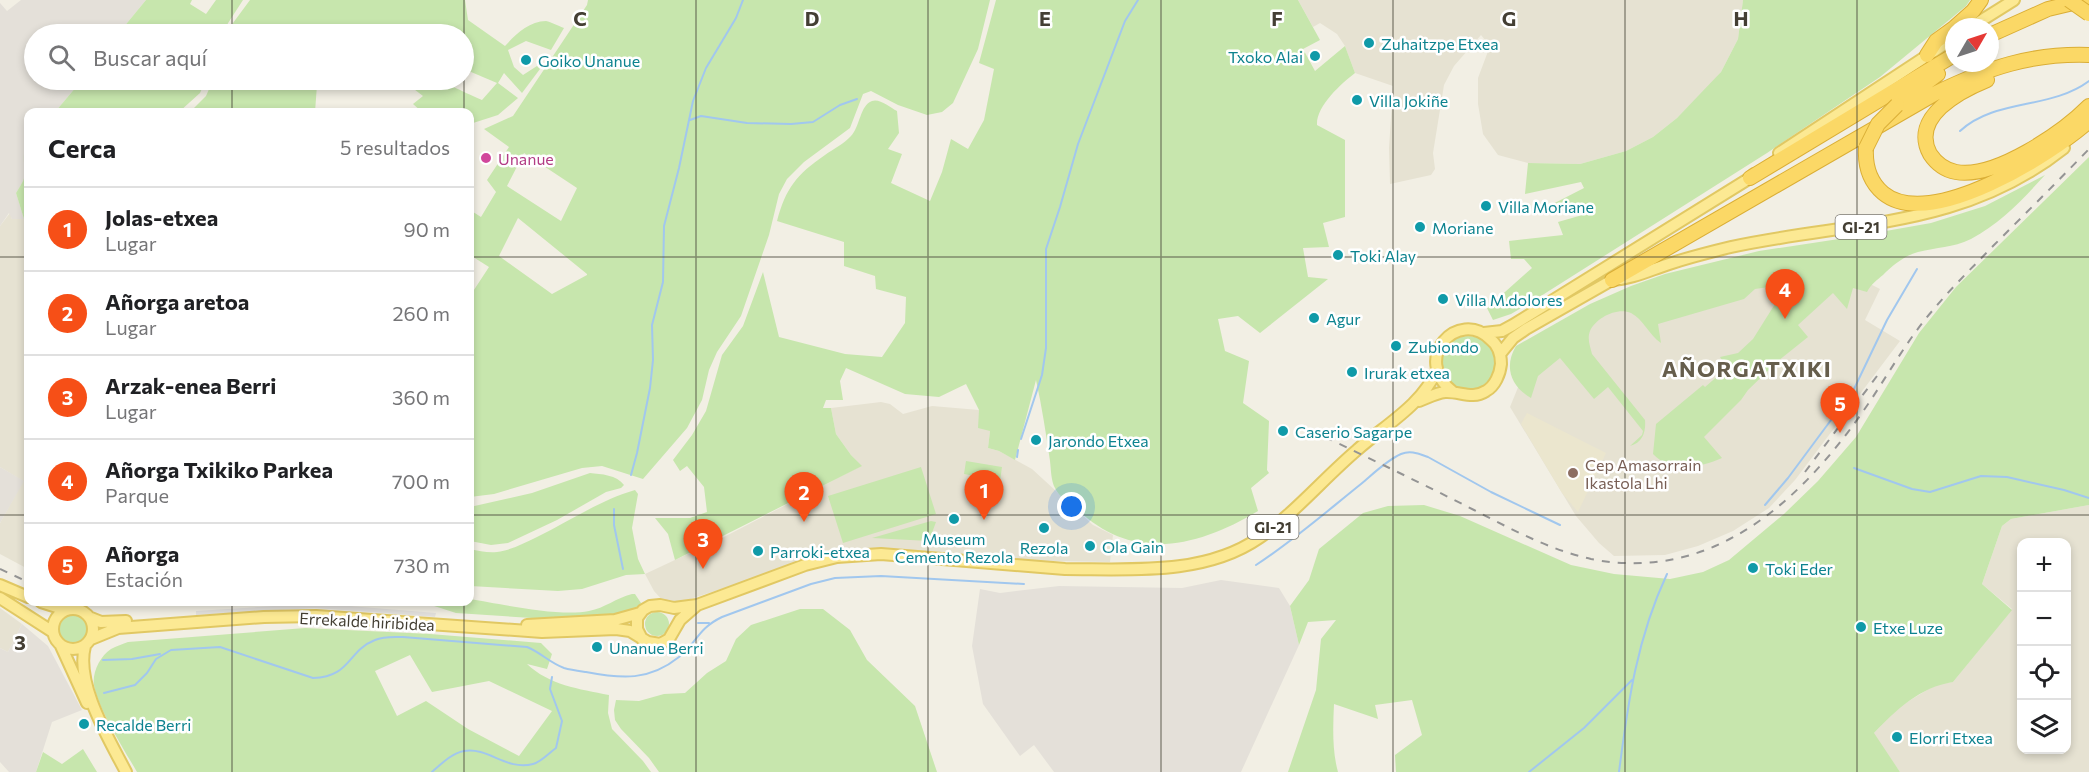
<!DOCTYPE html>
<html lang="es">
<head>
<meta charset="utf-8">
<style>
  body { margin:0; font-family:Commissioner,sans-serif; background:#f6f6f6; color:#202124 }
  .controls { position:absolute; right:18px; bottom:18px; display:grid; overflow:hidden; border-radius:12px; box-shadow:0 3px 9px #0003 }
  .controls button { width:54px; height:54px; display:grid; place-items:center; padding:0; border:0; border-bottom:2px solid #e0e0e0; background:#fff; color:#202124; font:30px sans-serif }
  .compass { position:absolute; left:1945px; top:18px; width:54px; height:54px; border-radius:50%; background:#fff; box-shadow:0 3px 9px #0003; rotate:51deg }
  .you { position:absolute; left:1072px; top:507px; width:21px; height:21px; margin:-15px; border:4px solid #fff; border-radius:50%; background:#1a73e8; box-shadow:0 0 0 9px #1a73e833 }
  .badge { display:grid; place-items:center; width:39px; height:39px; border-radius:50%; background:#f64f17; color:#fff; font-size:20px; font-weight:700 }
  .pin { position:absolute; translate:-50% -50px; filter:drop-shadow(0 2px 3px #0008) }
  .pin::after { content:''; position:absolute; top:32px; width:21px; height:18px; background:inherit; clip-path:polygon(0 0,100% 0,50% 100%) }
  .list { margin:0; padding:0; list-style:none }
  h2 { display:flex; justify-content:space-between; align-items:center; height:78px; margin:0; padding:0 24px; font-size:26px }
  h2 small { font-size:20px; font-weight:400; color:#757577 }
  .list li { display:grid; grid-template-columns:39px 1fr auto; gap:18px; align-items:center; box-sizing:border-box; height:84px; padding:0 24px; border-top:2px solid #e0e0e0 }
  .list b { display:block; font-size:22px; white-space:nowrap }
  .list p { margin:0; font-size:20px; white-space:nowrap; color:#757577 }
  .list em { font-size:20px; font-style:normal; color:#757577 }
  .icon { flex:none; width:33px; height:33px; fill:none; stroke:currentColor; stroke-width:2; stroke-linecap:round; stroke-linejoin:round }
  .map { position:relative; flex:none; width:2089px; height:772px; overflow:hidden }
  .search { position:absolute; background:#fff; box-shadow:0 3px 9px #0003; left:24px; top:24px; width:450px; height:66px; display:flex; align-items:center; gap:15px; box-sizing:border-box; padding:0 21px; border-radius:33px; color:#757577; font-size:22px }
  .panel { position:absolute; background:#fff; box-shadow:0 3px 9px #0003; left:24px; top:108px; width:450px; height:498px; border-radius:12px }
  .map>svg:first-child { display:block }
  .residential { fill:#e6e2d2; fill-rule:evenodd }
  .industrial { fill:#e4e0d9 }
  .education { fill:#ebe6ce }
  .green { fill:#c7e6ad; fill-rule:evenodd }
  .parking { fill:#e3e1dd }
  .lines { fill:none; stroke-linecap:round; stroke-linejoin:round }
  .stream { stroke:#a1c7ee; stroke-width:2 }
  .major-casing { stroke:#e1c863; stroke-width:14 }
  .highway-casing { stroke:#daae36; stroke-width:16 }
  .major { stroke:#fce993; stroke-width:10 }
  .highway { stroke:#fbd866; stroke-width:14 }
  .rail { stroke:#949494; stroke-width:2; stroke-dasharray:8 8; stroke-linecap:butt }
  .highway-bridge-casing { stroke:#daae36; stroke-width:16; stroke-linecap:butt }
  .highway-bridge { stroke:#fbd866; stroke-width:14 }
  .grid { fill:none; stroke:#443f34; stroke-width:1.5; stroke-opacity:0.55 }
  .culture-dot { fill:#0f9aa8; stroke:#fff; stroke-width:2 }
  .hotel-dot { fill:#d1479c; stroke:#fff; stroke-width:2 }
  .education-dot { fill:#8d6e63; stroke:#fff; stroke-width:2 }
  .labels { text-anchor:middle; dominant-baseline:central; stroke-width:5; stroke-linejoin:round; paint-order:stroke }
  .shield { fill:#fff; stroke:#7c7971; stroke-width:1.5 }
  .shield-label { font-size:15px; font-weight:bold; fill:#443f34 }
  .culture-label { font-size:16px; fill:#0d838f; stroke:#fff; text-anchor:start }
  .hotel-label { font-size:16px; fill:#b23c85; stroke:#fff; text-anchor:start }
  .education-label { font-size:16px; fill:#785e54; stroke:#fff; text-anchor:start }
  .street-label { font-size:16px; fill:#443f34; stroke:#fff }
  .district-label { font-size:22px; font-weight:bold; letter-spacing:1.5px; fill:#665e4c; stroke:#fff }
  .grid-label { font-size:20px; text-anchor:middle; font-weight:bold; fill:#443f34; stroke:#fff; stroke-width:5; stroke-linejoin:round; paint-order:stroke }
</style>
</head>
<body>
<div class="map">
<svg width="2089" height="772" viewBox="0 0 2089 772">
  <rect width="100%" height="100%" fill="#f2efe4"/>
  <!-- residential -->
  <path class="residential" d="M1298 0H1743L1738 39 1721 72 1711 84 1677 118 1653 137 1626 151 1580 164 1528 163 1498 155 1483 134 1478 104V78L1490 46 1481 35 1454 66 1444 85 1433 153 1435 169 1431 175 1390 184 1389 148 1393 86 1355 73 1345 46 1337 34 1320 23 1313 27Z
    M10 213 12 219 28 218V569L0 554V523L23 481 0 467V226Z
    M1833 265 1880 289 1865 320 1900 341 1795 480 1769 508 1733 531 1698 546 1665 555 1614 556 1599 543 1576 516 1510 407 1521 380 1617 301Z
    M881 402 890 404 903 414 932 406 979 410 990 431 988 448 999 451 1032 469 1093 525 1113 535 1110 562 1003 560 883 550 761 576 681 602H664L654 591 645 574 724 537 861 466 851 455 836 434 831 408Z
    M2089 505V772H1900L1873 734 1899 707 1937 684 1953 682 2012 609 1982 584 2002 526 2011 519ZM2022 542H2066V750H2022Z
    M0 608 22 624 8 652 0 648Z"/>
  <!-- industrial -->
  <path class="industrial" d="M21 0H146L118 34H34V80H82L55 112H28V147L24 155 26 170 24 180 16 193 24 219H12L9 213 0 226V3L7 11Z
    M0 467 24 481 0 523Z
    M1221 580 1279 588 1290 606 1299 645 1241 772H1054L1034 745 1020 756 983 704 972 646 980 589 1000 593 1059 586 1182 588Z
    M22 624 48 646 82 710 52 722 36 772H9L0 762V648L8 652Z"/>
  <!-- education -->
  <path class="education" d="M1527 413 1606 453 1578 512 1562 493 1521 424Z"/>
  <!-- green -->
  <path class="green" d="M146 0H192L190 4 206 14 216 0H243L221 34H118Z
    M250 0H465L468 20 505 46C515 35 529 21 546 21 551 22 559 26 564 28L551 50 526 41 508 50 514 67 523 75 537 66 540 69 522 93 504 73 498 83 518 98 498 115 470 124V112H422L413 104 423 96 406 83C437 73 454 89 482 100L497 83 464 69V34H229L233 23Z
    M588 0H990L978 49 953 103 942 112 927 115 898 105 871 91 863 94 850 128 804 162 787 179 779 194 769 235 741 316 717 352 709 370 702 400 687 428 643 479 602 466 582 468 494 494 470 497V296L489 267 470 255V210L481 217 496 192 487 180 509 147 484 129 513 116 587 5ZM524 153 577 188 561 221 507 186ZM518 218 587 274V275L552 294 499 256Z
    M996 0H1298L1320 40 1303 49 1315 71 1345 46 1355 73C1341 84 1316 106 1317 125L1345 140V217L1323 223 1329 247 1303 248 1308 277 1328 279 1260 333 1238 316 1218 319 1225 351 1249 361 1243 403 1269 421 1267 470 1269 473 1251 488 1258 511C1198 547 1134 563 1078 510 1071 504 1058 496 1055 488 1051 481 1051 469 1050 461 1046 434 1042 407 1036 380L1015 460 999 451 988 448 990 431 978 428 979 410 966 384 939 397 905 394 846 368 840 381 843 400H826L823 408H831L836 434 851 455 862 466 675 560 668 534 655 518H690L707 512 704 487 687 466 680 471 673 460 692 435 706 411 722 355 743 326 763 272 779 337 845 354 882 357 905 323 906 297 876 289 875 276 844 266V242L777 221C786 188 796 175 825 155 833 149 844 144 851 136 860 127 860 105 872 101 879 98 890 107 897 111L899 133 888 149 902 154 891 183 930 201 942 172 951 139 968 149 984 120 994 69 979 63Z
    M1743 0H1970L1966 6 1880 77 1767 153 1533 301 1511 314 1493 320 1487 308 1532 268 1524 259H1511L1509 241 1563 235 1558 222 1586 214 1577 206 1549 215 1545 208 1584 188 1581 182 1525 194 1528 163 1580 164 1626 151 1653 137 1677 118 1721 72 1738 39Z
    M82 80H206L200 93 179 112H55Z
    M213 80H321L317 85 315 112H190L206 96Z
    M28 147V218L24 219 16 193C30 172 23 176 24 154Z
    M2089 157V505L2011 519 2002 526 1982 584 2012 610 1953 682C1920 687 1896 710 1874 733L1900 772H1396L1395 755 1422 735 1412 700 1375 705 1378 719 1334 704C1333 726 1332 751 1338 772H1288L1316 690 1321 639 1336 620 1308 622 1299 645 1290 606 1309 580 1319 549 1363 513 1388 506 1424 505 1460 516 1571 565 1614 574 1670 579 1703 572 1729 560 1784 514 1818 481 1856 437 1919 333 1956 287Z
    M2045 175C2023 199 2001 223 1971 239 1952 248 1937 247 1918 252 1904 256 1893 265 1883 275 1877 280 1871 284 1867 292L1853 288 1847 309 1833 293 1798 325 1808 337 1778 361 1748 390 1741 400 1704 437 1722 458C1700 468 1671 473 1653 454L1656 424 1703 385 1705 387 1727 368 1720 357 1738 353 1753 339 1785 288 1780 281 1769 287 1755 289 1744 299 1658 324 1661 343C1649 335 1643 319 1631 313 1617 307 1596 318 1590 331 1587 339 1590 346 1592 354L1645 420C1646 431 1643 443 1630 446L1642 435 1643 431 1608 387 1594 399 1560 358 1538 376 1531 398C1510 386 1504 366 1516 346L1590 304 1631 286 1665 274 1759 251 1852 237 1931 223 1985 206Z
    M1441 363a27 27 0 1 1 54 0a27 27 0 1 1-54 0Z
    M966 461 1002 467 1000 481 964 474Z
    M921 467 936 514 843 543 828 496Z
    M590 473C601 474 617 475 624 485L621 488 606 492 557 520 508 543 491 545 470 541V507L532 493Z
    M635 490 638 494 632 528 638 559 645 574 626 575 582 589 558 591 470 586V549C479 551 488 553 497 552 512 550 524 543 537 537 570 521 600 500 635 490Z
    M931 521 936 522 929 541 872 538Z
    M632 594H635L641 603 638 608 619 617 563 620 456 613 431 605 388 602H470V599C501 604 559 617 589 611 605 608 616 598 632 594Z
    M800 609H823L850 630 867 660 915 706 937 772H659L649 758 621 729 615 720 614 710 616 700 639 701 664 694 685 693 707 673 726 661 736 639 751 625Z
    M645 624a12 12 0 1 1 24 0a12 12 0 1 1-24 0Z
    M57 630a16 16 0 1 1 32 0a16 16 0 1 1-32 0Z
    M305 628 430 634 541 643 552 654 547 669 527 664C549 685 579 689 609 695L608 713 612 729 643 761 651 772H137C125 751 97 707 94 685 92 673 100 656 111 649 116 646 123 644 128 642ZM410 655 432 692 489 681 552 711 519 756 468 729 426 701 397 716 375 671Z
    M83 749 97 772H36L43 752 62 764Z"/>
  <!-- parking -->
  <path class="parking" d="M337 605 436 613 435 617 315 608 196 615V611L274 606Z"/>
  <g class="lines">
    <!-- stream -->
    <path class="stream" d="M690 120 701 116 747 123 791 124 813 122 840 105 857 99
      M1960 131C1996 98 2050 110 2089 81
      M1021 439 1042 375 1046 348V249L1060 207 1078 144 1125 21 1138 0
      M1017 457 1018 450
      M1854 468 1912 489 1930 492 1981 476 2007 477 2064 490 2089 498
      M631 475 637 453 650 388 653 360 652 325 663 282 664 226 679 168 693 101 706 68 736 18 743 0
      M1765 505 1788 478 1854 389 1887 320 1917 269
      M614 509V525L623 569
      M1256 565C1293 541 1326 512 1361 484 1373 474 1387 460 1401 454 1411 450 1419 454 1428 457L1491 492 1560 525
      M698 623H709
      M103 660 132 659 160 654
      M104 693 135 685 147 673 156 659 171 650 220 647 313 678C351 677 347 651 375 640 384 636 394 637 403 637L527 647C540 652 550 663 564 668 571 670 579 671 586 672 622 679 649 681 679 657 697 643 697 629 722 617L811 584 835 578 881 576 1024 584
      M432 772C441 764 452 753 464 751 489 747 506 771 533 764 541 762 549 753 556 748L562 721 550 689 552 677
      M1529 772 1584 728 1632 680
      M1619 772C1628 702 1637 638 1667 574"/>
    <defs>
      <path id="major" d="M1971 27 2014 0
        M1779 153 1954 38
        M1484 333 1502 331 1513 325 1750 178 1754 174
        M1500 354 1513 338 1526 329 1612 280C1632 279 1650 270 1669 264 1690 257 1710 252 1731 247 1851 221 1962 229 2064 148
        M1419 401C1427 398 1436 393 1445 392 1460 391 1472 400 1486 391 1495 386 1500 374 1501 364 1501 354 1498 345 1490 339 1459 308 1410 358 1453 392
        M0 585 28 597
        M0 598 53 632
        M41 602 66 610
        M53 629a20 20 0 1 1 40 0a20 20 0 1 1-40 0Z
        M91 618 101 622 126 621
        M527 625 615 620 640 613
        M91 639 118 628 264 617 316 616 542 632 616 629 630 631 648 642 660 644 669 639 680 620 696 606
        M642 639 637 629V618L643 610 650 606 660 605 674 608 697 605 805 565 837 557 881 554 1065 569C1129 569 1204 576 1259 538 1295 513 1324 478 1357 450 1385 425 1421 406 1437 370
        M61 646 87 703
        M85 646C75 684 109 739 126 772"/>
      <path id="highway" d="M1955 27 1973 11 1981 0
        M1990 35 2048 9 2086 0
        M1927 55 1936 41 1954 28
        M1987 80C1960 91 1910 117 1930 154 1936 163 1945 170 1956 172 1995 179 2062 133 2089 106
        M1897 105 1938 74
        M1866 148C1865 165 1869 181 1883 193 1930 232 2052 154 2089 121
        M1750 178 1954 55
        M1612 280 1936 93C1988 68 2031 53 2089 55"/>
    </defs>
    <!-- major casing -->
    <use href="#major" class="major-casing"/>
    <!-- highway casing -->
    <use href="#highway" class="highway-casing"/>
    <!-- major -->
    <use href="#major" class="major"/>
    <!-- highway -->
    <use href="#highway" class="highway"/>
    <!-- rail -->
    <path class="rail" d="M1325 437C1375 461 1425 485 1474 510 1511 529 1550 550 1591 559 1712 583 1800 502 1864 410 1887 377 1906 341 1933 310 1952 287 1973 267 1993 246 2025 214 2057 182 2089 149
      M1805 472 1877 376
      M0 569 28 582
      M134 602H176"/>
    <defs>
      <path id="highway-bridge" d="M2069 0 2089 14
        M1866 148 1878 124 1897 105"/>
    </defs>
    <!-- highway-bridge casing -->
    <use href="#highway-bridge" class="highway-bridge-casing"/>
    <!-- highway-bridge -->
    <use href="#highway-bridge" class="highway-bridge"/>
  </g>
  <!-- grid -->
  <path class="grid" d="M232 0V34M464 0V112M696 0V772M928 0V772M1161 0V772M1393 0V772M1625 0V772M1857 0V772M232 80V112M0 257H28M470 257H2089M0 515H28M470 515H2089M232 602V772M464 602V772"/>
  <!-- markers -->
  <g class="culture-dot">
    <circle cx="1369" cy="43" r="6"/>
    <circle cx="1315" cy="56" r="6"/>
    <circle cx="526" cy="60" r="6"/>
    <circle cx="1357" cy="100" r="6"/>
    <circle cx="1486" cy="206" r="6"/>
    <circle cx="1420" cy="227" r="6"/>
    <circle cx="1338" cy="255" r="6"/>
    <circle cx="1443" cy="299" r="6"/>
    <circle cx="1314" cy="318" r="6"/>
    <circle cx="1396" cy="346" r="6"/>
    <circle cx="1352" cy="372" r="6"/>
    <circle cx="1283" cy="431" r="6"/>
    <circle cx="1036" cy="440" r="6"/>
    <circle cx="954" cy="519" r="6"/>
    <circle cx="1044" cy="528" r="6"/>
    <circle cx="1090" cy="546" r="6"/>
    <circle cx="758" cy="551" r="6"/>
    <circle cx="1753" cy="568" r="6"/>
    <circle cx="1861" cy="627" r="6"/>
    <circle cx="597" cy="647" r="6"/>
    <circle cx="84" cy="724" r="6"/>
    <circle cx="1897" cy="737" r="6"/>
  </g>
  <circle class="hotel-dot" cx="486" cy="158" r="6"/>
  <circle class="education-dot" cx="1573" cy="473" r="6"/>
  <g class="labels">
    <!-- shield labels -->
    <g class="shield">
      <rect x="1835.5" y="215" width="51" height="24" rx="4.5"/>
      <rect x="1247.5" y="515" width="51" height="24" rx="4.5"/>
    </g>
    <g class="shield-label">
      <text x="1861" y="227">GI-21</text>
      <text x="1273" y="527">GI-21</text>
    </g>
    <!-- culture labels -->
    <g class="culture-label">
      <text x="1381" y="43">Zuhaitzpe Etxea</text>
      <text x="1303" y="56" text-anchor="end">Txoko Alai</text>
      <text x="538" y="60">Goiko Unanue</text>
      <text x="1369" y="100">Villa Jokiñe</text>
      <text x="1498" y="206">Villa Moriane</text>
      <text x="1432" y="227">Moriane</text>
      <text x="1350" y="255">Toki Alay</text>
      <text x="1455" y="299">Villa M.dolores</text>
      <text x="1326" y="318">Agur</text>
      <text x="1408" y="346">Zubiondo</text>
      <text x="1364" y="372">Irurak etxea</text>
      <text x="1295" y="431">Caserio Sagarpe</text>
      <text x="1048" y="440">Jarondo Etxea</text>
      <text x="954" y="538" text-anchor="middle">Museum<tspan x="954" dy="18">Cemento Rezola</tspan></text>
      <text x="1102" y="546">Ola Gain</text>
      <text x="1044" y="547" text-anchor="middle">Rezola</text>
      <text x="770" y="551">Parroki-etxea</text>
      <text x="1765" y="568">Toki Eder</text>
      <text x="1873" y="627">Etxe Luze</text>
      <text x="609" y="647">Unanue Berri</text>
      <text x="96" y="724">Recalde Berri</text>
      <text x="1909" y="737">Elorri Etxea</text>
    </g>
    <!-- hotel labels -->
    <g class="hotel-label">
      <text x="498" y="158">Unanue</text>
    </g>
    <!-- education labels -->
    <g class="education-label">
      <text x="1585" y="464">Cep Amasorrain<tspan x="1585" dy="18">Ikastola Lhi</tspan></text>
    </g>
    <!-- street labels -->
    <g class="street-label">
      <text transform="translate(367 621) rotate(3)">Errekalde hiribidea</text>
    </g>
    <!-- district labels -->
    <g class="district-label">
      <text x="1747" y="368">AÑORGATXIKI</text>
    </g>
  </g>
  <g class="grid-label">
    <text x="580" y="26">C</text>
    <text x="812" y="26">D</text>
    <text x="1045" y="26">E</text>
    <text x="1277" y="26">F</text>
    <text x="1509" y="26">G</text>
    <text x="1741" y="26">H</text>
    <text x="20" y="650">3</text>
  </g>
</svg>
<div class="controls">
<button>+</button>
<button>−</button>
<button><svg class="icon" aria-label="locate" viewBox="0 0 24 24"><circle cx="12" cy="12" r="6"/><path d="M12 2v4M12 18v4M2 12h4M18 12h4"/></svg></button>
<button><svg class="icon" aria-label="layers" viewBox="0 0 24 24"><path d="M12 4l9 5-9 5-9-5zM3 14l9 5 9-5"/></svg></button>
</div>
<svg class="compass" viewBox="-18 -18 36 36"><path d="M0-13l5 13h-10z" fill="#e53935"/><path d="M0 13l5-13h-10z" fill="#757577"/></svg>
<div class="you"></div>
<div class="pin badge" style="left:984px;top:520px">1</div>
<div class="pin badge" style="left:804px;top:522px">2</div>
<div class="pin badge" style="left:703px;top:569px">3</div>
<div class="pin badge" style="left:1785px;top:319px">4</div>
<div class="pin badge" style="left:1840px;top:433px">5</div>
<div class="search"><svg class="icon" aria-label="search" viewBox="0 0 24 24"><circle cx="10" cy="10" r="6"/><path d="M15 15l6 6"/></svg>Buscar aquí</div>
<section class="panel">
<h2>Cerca<small>5 resultados</small></h2>
<ul class="list">
<li><span class="badge">1</span><div><b>Jolas-etxea</b><p>Lugar</p></div><em>90 m</em></li>
<li><span class="badge">2</span><div><b>Añorga aretoa</b><p>Lugar</p></div><em>260 m</em></li>
<li><span class="badge">3</span><div><b>Arzak-enea Berri</b><p>Lugar</p></div><em>360 m</em></li>
<li><span class="badge">4</span><div><b>Añorga Txikiko Parkea</b><p>Parque</p></div><em>700 m</em></li>
<li><span class="badge">5</span><div><b>Añorga</b><p>Estación</p></div><em>730 m</em></li>
</ul>
</section>
</div>
</body>
</html>
